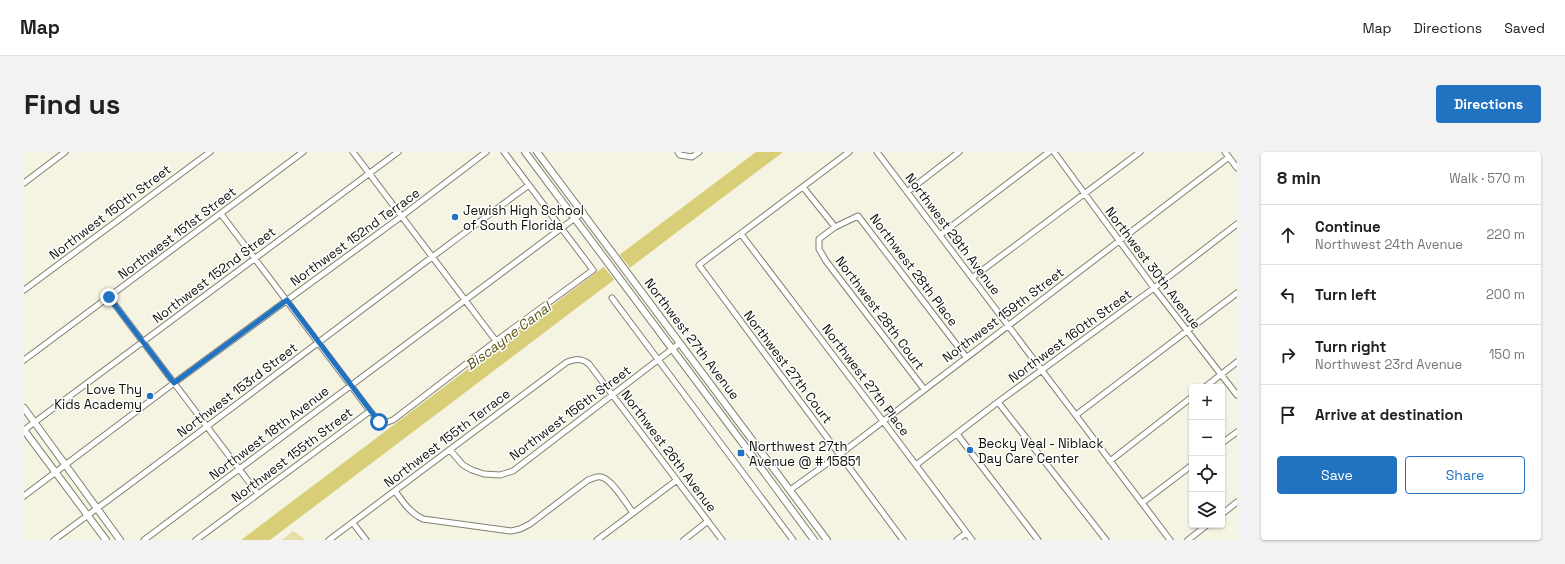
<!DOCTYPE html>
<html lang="en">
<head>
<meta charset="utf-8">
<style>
  body { margin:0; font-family:"Space Grotesk",sans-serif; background:#f2f2f2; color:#202124 }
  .controls { position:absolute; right:12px; bottom:12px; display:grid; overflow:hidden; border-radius:4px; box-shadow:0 1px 3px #0004 }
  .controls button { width:36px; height:36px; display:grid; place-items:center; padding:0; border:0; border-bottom:1px solid #e0e0e0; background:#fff; color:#202124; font:20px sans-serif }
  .stop { position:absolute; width:12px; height:12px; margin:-9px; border:3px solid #2172c1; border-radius:50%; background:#fff }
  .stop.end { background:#2172c1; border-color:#fff; box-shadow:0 1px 4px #0008 }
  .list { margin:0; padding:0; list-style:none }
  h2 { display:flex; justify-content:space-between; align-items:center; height:52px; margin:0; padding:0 16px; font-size:17px }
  h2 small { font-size:13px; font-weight:400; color:#757577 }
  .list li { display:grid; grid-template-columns:26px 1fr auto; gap:12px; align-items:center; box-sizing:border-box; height:60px; padding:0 16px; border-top:1px solid #e0e0e0 }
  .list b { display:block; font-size:15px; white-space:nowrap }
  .list p { margin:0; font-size:13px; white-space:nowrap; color:#757577 }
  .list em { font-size:13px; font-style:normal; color:#757577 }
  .actions { display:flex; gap:8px; padding:12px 16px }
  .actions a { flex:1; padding:9px 0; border:1px solid #2172c1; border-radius:4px; text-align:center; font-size:14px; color:#2172c1 }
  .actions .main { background:#2172c1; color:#fff }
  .icon { flex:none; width:22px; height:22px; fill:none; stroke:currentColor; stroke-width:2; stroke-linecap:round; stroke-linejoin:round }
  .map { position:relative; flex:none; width:1213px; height:388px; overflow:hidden; border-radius:4px }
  header { display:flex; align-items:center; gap:24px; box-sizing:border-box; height:56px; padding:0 20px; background:#fff; border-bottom:1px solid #e0e0e0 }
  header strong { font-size:19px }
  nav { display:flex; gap:22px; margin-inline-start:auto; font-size:14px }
  .intro { display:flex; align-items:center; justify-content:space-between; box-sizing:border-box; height:96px; padding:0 24px }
  h1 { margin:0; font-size:28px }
  .button { padding:10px 18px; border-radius:4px; background:#2172c1; color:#fff; font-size:14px; font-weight:700 }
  main { display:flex; gap:24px; padding:0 24px }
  aside { flex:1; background:#fff; border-radius:4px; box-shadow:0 1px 3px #0004 }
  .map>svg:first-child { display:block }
  .green { fill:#e7e0a3 }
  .water { fill:#d9ce78 }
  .pier { fill:#f5f3e2 }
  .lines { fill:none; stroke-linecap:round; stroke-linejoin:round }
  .minor-casing { stroke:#828070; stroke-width:7 }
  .major-casing { stroke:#828070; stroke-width:8 }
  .minor { stroke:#fff; stroke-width:5 }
  .major { stroke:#fff; stroke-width:6 }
  .route { stroke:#2172c1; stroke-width:5 }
  .poi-dot { fill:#2172c1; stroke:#fff; stroke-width:1.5 }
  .labels { text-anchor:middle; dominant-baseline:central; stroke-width:3; stroke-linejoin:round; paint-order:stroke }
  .poi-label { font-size:13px; fill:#0e0d07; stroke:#fff; text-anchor:start }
  .street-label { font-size:13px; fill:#0e0d07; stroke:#fff }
  .water-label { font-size:14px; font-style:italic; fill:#5a5210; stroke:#fff }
</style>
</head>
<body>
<header>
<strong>Map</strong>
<nav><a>Map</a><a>Directions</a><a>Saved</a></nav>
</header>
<div class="intro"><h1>Find us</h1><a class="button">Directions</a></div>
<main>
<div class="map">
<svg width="1213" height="388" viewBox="0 0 1213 388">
  <rect width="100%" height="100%" fill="#f5f3e2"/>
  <!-- green -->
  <path class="green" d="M269 379 282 388H258Z"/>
  <!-- water -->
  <path class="water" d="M732 0H759L246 388H217Z"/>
  <!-- pier -->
  <path class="pier" d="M595 102 608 118 592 130 579 114Z"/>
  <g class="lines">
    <defs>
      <path id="minor" d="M329 0 472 189
        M654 0 656 3 668 5 675 0
        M825 0 675 113 879 388
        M853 0 1146 388
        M1030 0 1130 136 1213 243
        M1201 0 1213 16
        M0 31 41 0
        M779 35 811 75
        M883 40 935 0
        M197 62 346 259 355 269 361 271 369 268 472 189 569 118 480 0
        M717 82 859 269 948 388
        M916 83 1025 0
        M948 126 1116 0
        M0 138 186 0
        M85 145 234 342
        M588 146 769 388
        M0 208 279 0
        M1181 235 1213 210
        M900 237 802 109 795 97V87L811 75 834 64 942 205
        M974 250 1082 388
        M1052 263 1213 141
        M0 278 374 0
        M933 282 1014 388
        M1198 291 1213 280
        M426 298 439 313 448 318 460 322 476 323 489 319 656 191
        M1086 309 1168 245
        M892 313 974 250 1130 136 1213 72
        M766 338 815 303 1205 5
        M371 339C379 350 386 361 399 367L487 379 496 377 506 372 564 328C568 327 572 324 577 325 588 327 602 351 609 361
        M0 344 150 231 378 64 462 0
        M1118 351 1168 313
        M1198 362 1213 350
        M329 371 342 388
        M30 388C190 271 346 150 505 33
        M120 388 559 60
        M172 388 346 259
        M305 388 543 210C552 207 558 206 565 212L698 388
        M573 388 653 328
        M660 388 684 369
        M933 388 942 381
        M1164 388 1183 373"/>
      <path id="major" d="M501 0 726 301 790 388
        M513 0 803 388
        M0 256 96 388
        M0 278 82 388"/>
    </defs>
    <!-- minor casing -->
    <use href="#minor" class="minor-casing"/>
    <!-- major casing -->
    <use href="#major" class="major-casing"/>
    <!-- minor -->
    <use href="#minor" class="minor"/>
    <!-- major -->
    <use href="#major" class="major"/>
  </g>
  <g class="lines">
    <!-- route -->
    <path class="route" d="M85 145 150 231 263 148 355 270"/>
  </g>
  <!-- markers -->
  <g class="poi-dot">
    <circle cx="431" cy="65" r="4"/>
    <circle cx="126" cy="244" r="4"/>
    <circle cx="946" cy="298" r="4"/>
    <rect x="713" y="297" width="8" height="8" rx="2"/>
  </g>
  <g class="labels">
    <!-- poi labels -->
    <g class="poi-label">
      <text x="439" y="58">Jewish High School<tspan x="439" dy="15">of South Florida</tspan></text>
      <text x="118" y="237" text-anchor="end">Love Thy<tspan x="118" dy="15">Kids Academy</tspan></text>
      <text x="954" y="291">Becky Veal - Niblack<tspan x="954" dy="15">Day Care Center</tspan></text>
      <text x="725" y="294">Northwest 27th<tspan x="725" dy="15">Avenue @ # 15851</tspan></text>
    </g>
    <!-- street labels -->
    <g class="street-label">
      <text transform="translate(86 60) rotate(-37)">Northwest 150th Street</text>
      <text transform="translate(153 81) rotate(-37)">Northwest 151st Street</text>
      <text transform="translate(929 82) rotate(53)">Northwest 29th Avenue</text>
      <text transform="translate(331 85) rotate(-36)">Northwest 152nd Terrace</text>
      <text transform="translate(1129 116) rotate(53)">Northwest 30th Avenue</text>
      <text transform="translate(890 118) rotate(53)">Northwest 28th Place</text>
      <text transform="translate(190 123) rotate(-37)">Northwest 152nd Street</text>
      <text transform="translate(856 161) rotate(53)">Northwest 28th Court</text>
      <text transform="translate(979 163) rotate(-37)">Northwest 159th Street</text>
      <text transform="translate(1046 184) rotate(-36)">Northwest 160th Street</text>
      <text transform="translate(668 187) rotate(53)">Northwest 27th Avenue</text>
      <text transform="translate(764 215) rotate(53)">Northwest 27th Court</text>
      <text transform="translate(842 228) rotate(53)">Northwest 27th Place</text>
      <text transform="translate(213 238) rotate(-37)">Northwest 153rd Street</text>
      <text transform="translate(546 261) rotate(-37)">Northwest 156th Street</text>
      <text transform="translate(245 281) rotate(-37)">Northwest 18th Avenue</text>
      <text transform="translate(423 286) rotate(-37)">Northwest 155th Terrace</text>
      <text transform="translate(645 299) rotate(53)">Northwest 26th Avenue</text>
      <text transform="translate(268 303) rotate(-37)">Northwest 155th Street</text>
    </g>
    <!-- water labels -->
    <g class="water-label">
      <text transform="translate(484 184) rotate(-37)">Biscayne Canal</text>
    </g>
  </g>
</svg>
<div class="controls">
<button>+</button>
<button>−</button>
<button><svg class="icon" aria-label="locate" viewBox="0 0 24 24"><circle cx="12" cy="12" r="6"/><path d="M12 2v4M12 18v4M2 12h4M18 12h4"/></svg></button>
<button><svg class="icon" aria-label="layers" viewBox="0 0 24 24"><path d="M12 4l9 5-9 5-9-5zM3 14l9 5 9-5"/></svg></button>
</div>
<div class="stop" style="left:355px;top:270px"></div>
<div class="stop end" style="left:85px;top:145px"></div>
</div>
<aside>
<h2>8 min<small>Walk · 570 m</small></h2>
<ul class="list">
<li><svg class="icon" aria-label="ahead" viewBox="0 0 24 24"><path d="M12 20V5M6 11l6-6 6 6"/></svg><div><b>Continue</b><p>Northwest 24th Avenue</p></div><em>220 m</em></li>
<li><svg class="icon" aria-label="left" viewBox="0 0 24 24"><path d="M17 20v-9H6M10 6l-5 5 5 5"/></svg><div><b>Turn left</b></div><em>200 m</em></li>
<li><svg class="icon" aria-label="right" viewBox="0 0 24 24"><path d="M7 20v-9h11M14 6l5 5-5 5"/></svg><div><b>Turn right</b><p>Northwest 23rd Avenue</p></div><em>150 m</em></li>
<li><svg class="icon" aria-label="arrive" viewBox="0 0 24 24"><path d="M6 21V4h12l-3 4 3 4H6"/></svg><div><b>Arrive at destination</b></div></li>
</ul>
<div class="actions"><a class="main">Save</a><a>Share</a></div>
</aside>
</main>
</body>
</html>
